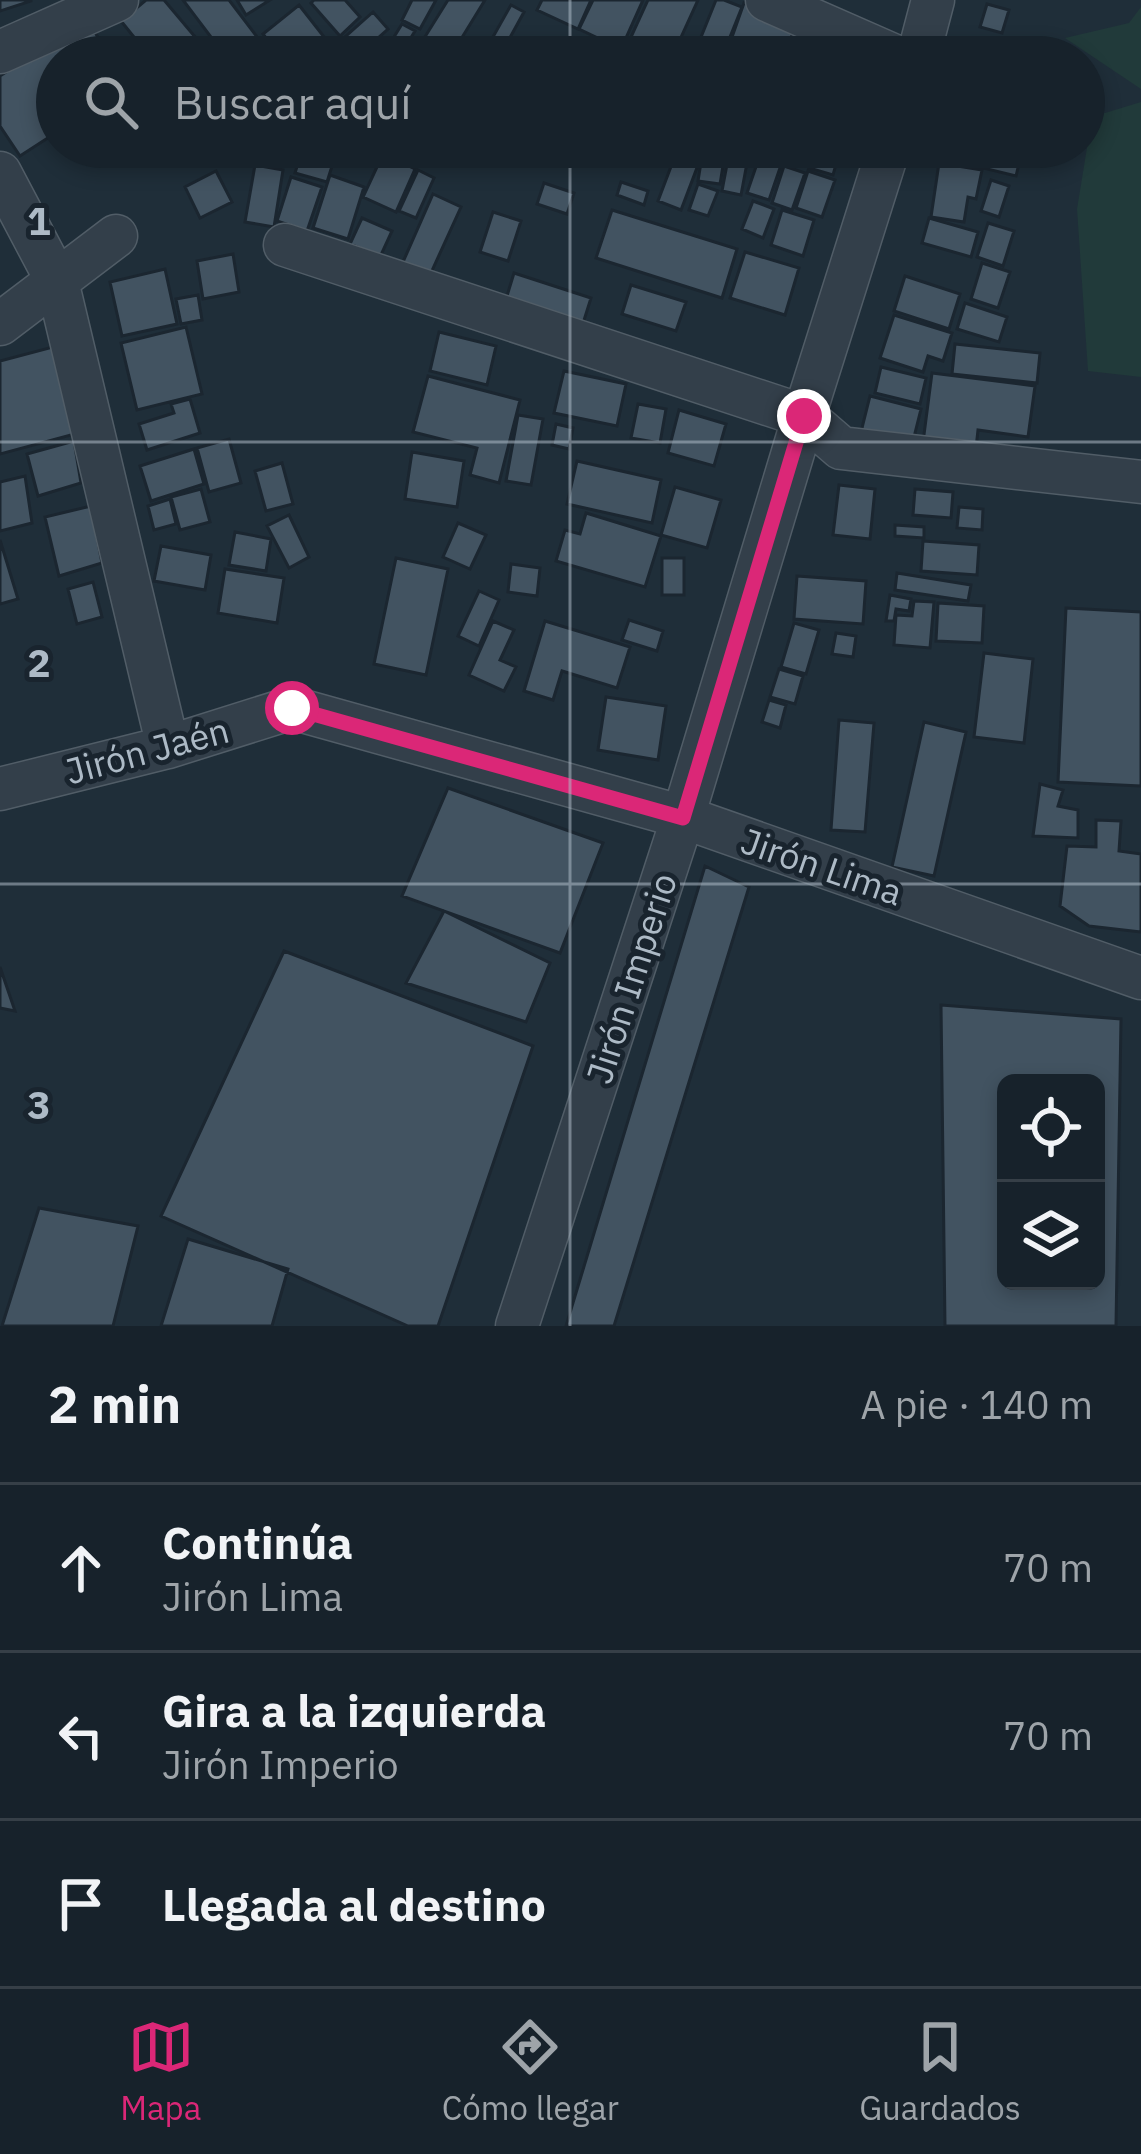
<!DOCTYPE html>
<html lang="es">
<head>
<meta charset="utf-8">
<style>
  body { margin:0; font-family:"IBM Plex Sans",sans-serif; background:#242f37; color:#f1f3f6 }
  .controls { position:absolute; right:36px; bottom:36px; display:grid; overflow:hidden; border-radius:18px; box-shadow:0 6px 18px #0003 }
  .controls button { width:108px; height:108px; display:grid; place-items:center; padding:0; border:0; border-bottom:3px solid #363f47; background:#17222b; color:#f1f3f6; font:60px sans-serif }
  .stop { position:absolute; width:36px; height:36px; margin:-27px; border:9px solid #db2777; border-radius:50%; background:#fff }
  .stop.end { background:#db2777; border-color:#fff; box-shadow:0 3px 12px #0008 }
  .list { margin:0; padding:0; list-style:none }
  h2 { display:flex; justify-content:space-between; align-items:center; height:156px; margin:0; padding:0 48px; font-size:51px }
  h2 small { font-size:39px; font-weight:400; color:#9ea4a9 }
  .list li { display:grid; grid-template-columns:78px 1fr auto; gap:36px; align-items:center; box-sizing:border-box; height:168px; padding:0 48px; border-top:3px solid #363f47 }
  .list b { display:block; font-size:45px; white-space:nowrap }
  .list p { margin:0; font-size:39px; white-space:nowrap; color:#9ea4a9 }
  .list em { font-size:39px; font-style:normal; color:#9ea4a9 }
  .icon { flex:none; width:66px; height:66px; fill:none; stroke:currentColor; stroke-width:2; stroke-linecap:round; stroke-linejoin:round }
  .map { position:relative; flex:none; width:1141px; height:1326px; overflow:hidden }
  .search { position:absolute; background:#17222b; box-shadow:0 6px 18px #0003; left:36px; right:36px; top:36px; height:132px; display:flex; align-items:center; gap:30px; box-sizing:border-box; padding:0 42px; border-radius:66px; color:#9ea4a9; font-size:45px }
  .sheet { height:660px; background:#17222b }
  nav { display:flex; justify-content:space-around; align-items:center; box-sizing:border-box; height:168px; border-top:3px solid #363f47; background:#17222b; font-size:33px; color:#9ea4a9 }
  nav a { display:grid; justify-items:center; gap:6px }
  nav .on { color:#db2777 }
  .map>svg:first-child { display:block }
  .green { fill:#213a3a }
  .building { fill:#425361; stroke:#1b2630; stroke-width:3; fill-rule:evenodd }
  .lines { fill:none; stroke-linecap:round; stroke-linejoin:round }
  .street-casing { stroke:#515d67; stroke-width:45 }
  .street { stroke:#333f4a; stroke-width:42 }
  .route { stroke:#db2777; stroke-width:15 }
  .grid { fill:none; stroke:#adbac6; stroke-width:3; stroke-opacity:0.55 }
  .labels { text-anchor:middle; dominant-baseline:central; stroke-width:10; stroke-linejoin:round; paint-order:stroke }
  .street-label { font-size:36px; fill:#adbac6; stroke:#19242e }
  .grid-label { font-size:39px; text-anchor:middle; font-weight:bold; fill:#adbac6; stroke:#19242e; stroke-width:10; stroke-linejoin:round; paint-order:stroke }
</style>
</head>
<body>
<div class="map">
<svg width="1141" height="1326" viewBox="0 0 1141 1326">
  <rect width="100%" height="100%" fill="#1f2e39"/>
  <!-- green -->
  <path class="green" d="M1141 7V89L1065 38 1129 23Z
    M1141 102V377L1088 371 1077 209 1092 117Z"/>
  <!-- building -->
  <path class="building" d="M0 0H31V1L0 11Z
    M146 0H164L212 57H150L121 21Z
    M183 0H229L267 50 259 57H226Z
    M237 0H270L246 15Z
    M314 0H345L360 17 340 36 311 3Z
    M412 0H436L420 29 402 20Z
    M448 0H485L450 57 423 40Z
    M542 0H591L578 29 537 10Z
    M593 0H643L621 49 579 29Z
    M648 0H698L672 57H651L627 46Z
    M716 0H724L742 7 722 57H693Z
    M744 3 797 22 784 57H725Z
    M987 4 1009 10 1002 33 980 27Z
    M299 5 328 42 308 57H281L263 34Z
    M511 5 524 12 502 52 489 44Z
    M373 12 388 29 360 54 345 37Z
    M86 19 111 57H57V132L20 156 0 126V76Z
    M402 24 415 31 407 44 394 37Z
    M813 27 860 57H802Z
    M426 44 446 57H418Z
    M980 44 1016 47 1015 57H979Z
    M303 147H338L327 182 295 173Z
    M363 147H380L372 165 358 158Z
    M385 147H409L403 161 383 152Z
    M796 147H815L809 166 792 161Z
    M815 147H841L833 175 809 168Z
    M945 147H1023L1016 176 942 158Z
    M703 150 725 154 720 184 698 181Z
    M383 154 415 169 396 212 363 197Z
    M675 156 698 165 681 210 658 201Z
    M759 158 781 165 769 200 747 193Z
    M728 159 747 163 741 195 722 191Z
    M939 163 982 170 976 199 968 197 964 222 931 217Z
    M255 165 283 170 274 227 245 222Z
    M784 166 805 173 792 210 772 203Z
    M418 170 434 178 416 218 399 211Z
    M216 171 232 202 200 218 185 187Z
    M808 171 835 180 822 217 796 208Z
    M330 175 364 187 348 239 313 228Z
    M291 177 322 187 307 231 277 221Z
    M991 180 1009 186 999 217 981 211Z
    M621 182 648 191 644 205 617 195Z
    M544 183 574 193 567 214 537 204Z
    M698 184 718 191 708 216 689 210Z
    M433 194 461 207 430 275 403 262Z
    M753 201 774 209 763 238 742 229Z
    M612 210 737 249 722 298 596 258Z
    M782 210 814 220 803 256 771 245Z
    M493 212 521 221 508 261 480 252Z
    M362 218 392 231 380 257 350 244Z
    M929 218 978 232 971 257 922 243Z
    M988 223 1014 231 1003 266 977 257Z
    M745 252 799 268 785 315 730 298Z
    M233 254 239 292 203 299 197 261Z
    M982 263 1010 272 998 308 971 299Z
    M165 269 177 324 122 336 110 282Z
    M514 273 591 298 580 333 503 309Z
    M905 276 960 294 949 329 894 311Z
    M631 285 686 302 676 331 622 314Z
    M198 295 202 320 181 324 176 299Z
    M965 303 1007 317 999 342 957 329Z
    M894 315 952 333 943 361 928 356 923 372 880 358Z
    M186 327 202 394 137 410 121 343Z
    M439 332 496 346 487 385 430 371Z
    M64 344 86 431 0 454V361Z
    M955 344 1040 353 1037 383 952 374Z
    M881 367 926 378 920 404 875 393Z
    M564 371 626 384 617 426 554 413Z
    M932 373 1035 386 1028 437 978 430 975 457 922 450Z
    M428 376 520 400 499 483 470 475 477 448 413 432Z
    M870 396 921 409 911 449 860 436Z
    M190 399 200 433 147 450 139 424 174 413 171 404Z
    M638 404 666 409 660 443 631 438Z
    M679 410 726 424 714 466 668 453Z
    M518 415 543 419 531 485 506 481Z
    M556 424 573 428 569 449 552 445Z
    M229 439 241 483 209 492 197 448Z
    M74 441 81 483 38 496 27 454Z
    M194 449 204 484 151 501 140 466Z
    M412 452 464 461 457 507 405 499Z
    M577 461 661 480 652 523 567 504Z
    M282 463 293 504 266 511 255 471Z
    M25 476 32 523 0 531V482Z
    M839 485 875 489 870 539 833 535Z
    M675 487 721 500 707 548 661 535Z
    M201 489 210 522 180 530 171 497Z
    M915 489 953 492 951 518 913 515Z
    M170 499 176 524 154 530 148 506Z
    M91 506 102 563 59 576 45 517Z
    M959 507 983 509 982 530 957 528Z
    M586 513 661 536 645 587 556 561 565 530 580 534Z
    M289 515 309 557 289 568 267 526Z
    M458 523 486 535 470 569 443 557Z
    M895 525 924 527V538L895 536Z
    M235 532 271 539 266 571 229 565Z
    M0 540 18 599 0 604Z
    M923 541 979 545 977 575 921 571Z
    M161 546 211 555 205 590 154 581Z
    M396 558 448 569 426 675 374 664Z
    M662 558H684V595H662Z
    M511 564 540 568 537 596 508 592Z
    M225 569 284 578 277 623 218 613Z
    M897 573 971 585 968 601 895 590Z
    M797 576 866 581 863 624 794 619Z
    M93 582 102 617 77 624 68 589Z
    M479 591 499 600 479 646 458 636Z
    M890 595 911 599 909 611 896 609 894 621H886Z
    M914 601 934 602 930 648 894 645 896 615 912 616Z
    M938 603 984 606 982 643 936 641Z
    M1066 608 1141 612V786L1058 782Z
    M629 620 663 631 657 651 622 640Z
    M493 621 514 630 500 660 516 667 504 691 469 675Z
    M545 621 630 647 617 688 562 671 553 700 524 691Z
    M794 623 819 630 806 674 781 667Z
    M836 633 856 636 853 657 832 654Z
    M984 653 1033 659 1024 743 974 737Z
    M779 669 803 676 795 704 770 697Z
    M606 697 666 706 658 760 598 750Z
    M769 700 786 705 780 728 762 722Z
    M839 720 874 723 865 832 831 830Z
    M924 722 966 732 934 876 892 867Z
    M1040 784 1063 790 1058 806 1078 810V838L1033 836Z
    M448 788 603 843 560 953 402 896Z
    M1096 820 1121 821 1119 851 1141 854V932L1089 926 1060 906 1067 846 1096 847Z
    M705 866 749 887 614 1326H566Z
    M444 911 550 963 526 1022 406 983Z
    M284 951 533 1046 438 1326H408L161 1216Z
    M0 967 15 1011 0 1008Z
    M941 1005 1121 1019 1116 1326H945ZM1006 1083H1096V1281H1006Z
    M39 1208 138 1226 113 1326H2Z
    M188 1239 288 1269 272 1326H161Z"/>
  <g class="lines">
    <defs>
      <path id="street" d="M767 0 897 57
        M0 52 117 0
        M918 57 933 0
        M0 173 57 281 168 747
        M285 245 804 416 841 448 1141 482
        M0 324 116 236
        M0 789 168 747 292 708 683 817 1141 978
        M517 1326 683 817 804 416 889 147"/>
    </defs>
    <!-- street casing -->
    <use href="#street" class="street-casing"/>
    <!-- street -->
    <use href="#street" class="street"/>
  </g>
  <g class="lines">
    <!-- route -->
    <path class="route" d="M292 708 683 818 804 416"/>
  </g>
  <!-- grid -->
  <path class="grid" d="M570 0V57M570 147V1326M0 442H1141M0 884H1141"/>
  <g class="labels">
    <!-- street labels -->
    <g class="street-label">
      <text transform="translate(147 750) rotate(-15)">Jirón Jaén</text>
      <text transform="translate(822 866) rotate(19)">Jirón Lima</text>
      <text transform="translate(631 978) rotate(-72)">Jirón Imperio</text>
    </g>
  </g>
  <g class="grid-label">
    <text x="39" y="235">1</text>
    <text x="39" y="677">2</text>
    <text x="39" y="1119">3</text>
  </g>
</svg>
<div class="controls">
<button><svg class="icon" aria-label="locate" viewBox="0 0 24 24"><circle cx="12" cy="12" r="6"/><path d="M12 2v4M12 18v4M2 12h4M18 12h4"/></svg></button>
<button><svg class="icon" aria-label="layers" viewBox="0 0 24 24"><path d="M12 4l9 5-9 5-9-5zM3 14l9 5 9-5"/></svg></button>
</div>
<div class="stop" style="left:292px;top:708px"></div>
<div class="stop end" style="left:804px;top:416px"></div>
<div class="search"><svg class="icon" aria-label="search" viewBox="0 0 24 24"><circle cx="10" cy="10" r="6"/><path d="M15 15l6 6"/></svg>Buscar aquí</div>
</div>
<section class="sheet">
<h2>2 min<small>A pie · 140 m</small></h2>
<ul class="list">
<li><svg class="icon" aria-label="ahead" viewBox="0 0 24 24"><path d="M12 20V5M6 11l6-6 6 6"/></svg><div><b>Continúa</b><p>Jirón Lima</p></div><em>70 m</em></li>
<li><svg class="icon" aria-label="left" viewBox="0 0 24 24"><path d="M17 20v-9H6M10 6l-5 5 5 5"/></svg><div><b>Gira a la izquierda</b><p>Jirón Imperio</p></div><em>70 m</em></li>
<li><svg class="icon" aria-label="arrive" viewBox="0 0 24 24"><path d="M6 21V4h12l-3 4 3 4H6"/></svg><div><b>Llegada al destino</b></div></li>
</ul>
</section>
<nav>
<a class="on"><svg class="icon" aria-label="map" viewBox="0 0 24 24"><path d="M3 6l6-2 6 2 6-2v14l-6 2-6-2-6 2zM9 4v14M15 6v14"/></svg>Mapa</a>
<a><svg class="icon" aria-label="directions" viewBox="0 0 24 24"><path d="M12 3l9 9-9 9-9-9zM9 14v-3h6M13 9l2 2-2 2"/></svg>Cómo llegar</a>
<a><svg class="icon" aria-label="saved" viewBox="0 0 24 24"><path d="M7 4h10v16l-5-4-5 4z"/></svg>Guardados</a>
</nav>
</body>
</html>
